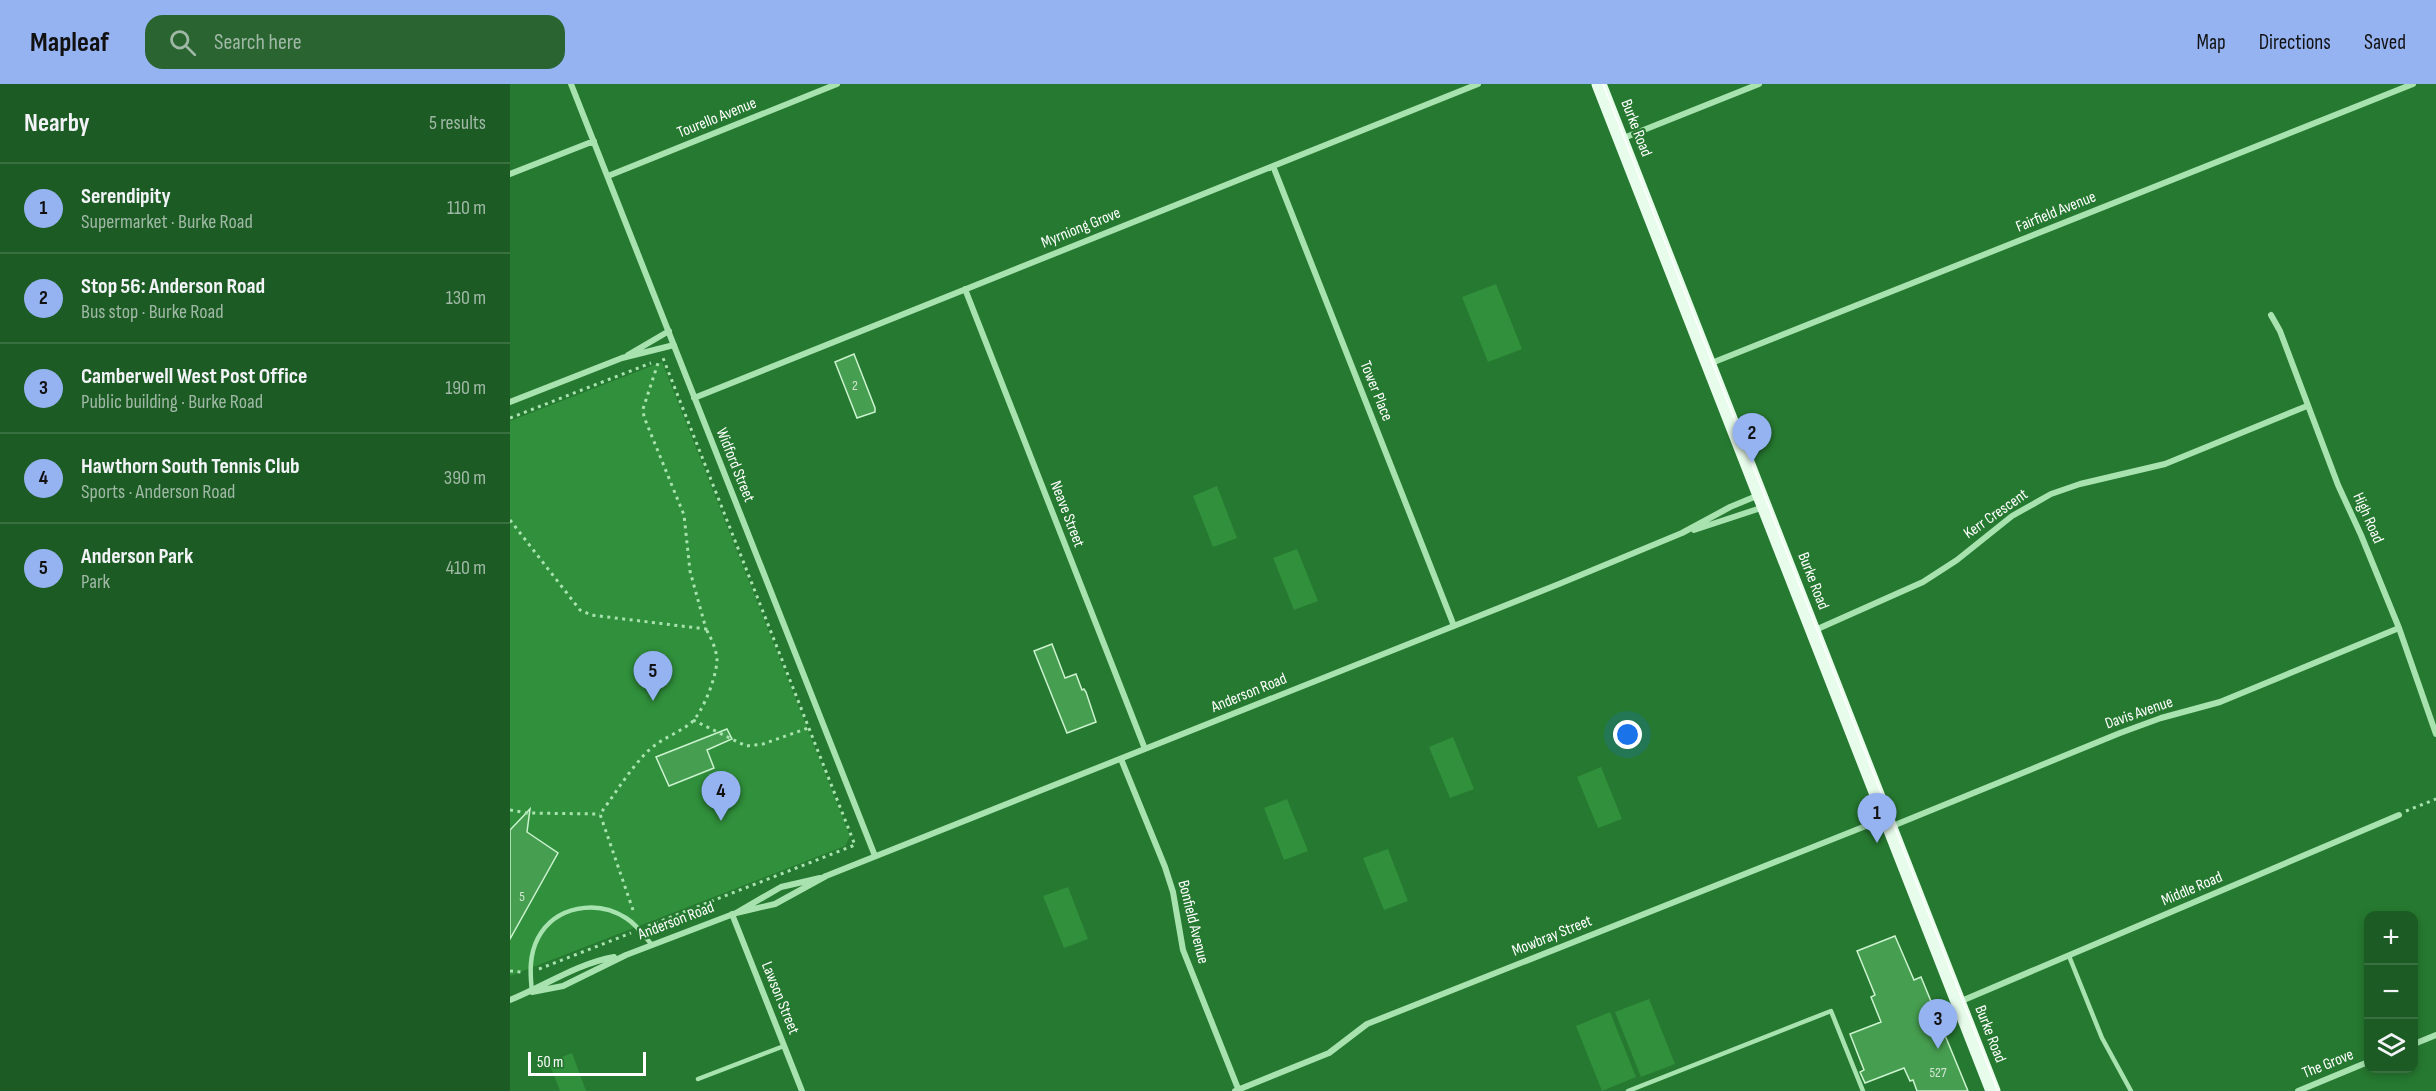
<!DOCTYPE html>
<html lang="en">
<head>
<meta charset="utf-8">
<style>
  body { margin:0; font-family:"Sofia Sans Condensed",sans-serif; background:#296431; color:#f1f3f6 }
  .controls { position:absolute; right:18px; bottom:18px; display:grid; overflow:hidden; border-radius:12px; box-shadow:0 3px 9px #0003 }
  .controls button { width:54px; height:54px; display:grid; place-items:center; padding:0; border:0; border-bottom:2px solid #3a7041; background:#1c5b24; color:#f1f3f6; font:30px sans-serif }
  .scale { position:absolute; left:18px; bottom:15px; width:118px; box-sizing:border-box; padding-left:6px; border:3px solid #fff; border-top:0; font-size:16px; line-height:21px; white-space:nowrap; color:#fff; -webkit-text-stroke:4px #267930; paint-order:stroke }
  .you { position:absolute; left:1118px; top:651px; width:21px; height:21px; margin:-15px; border:4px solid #fff; border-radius:50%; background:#1a73e8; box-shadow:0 0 0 9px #1a73e833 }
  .badge { display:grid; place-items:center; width:39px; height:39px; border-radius:50%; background:#95b2f1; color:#111; font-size:20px; font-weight:700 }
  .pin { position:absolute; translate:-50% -50px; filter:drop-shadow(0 2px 3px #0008) }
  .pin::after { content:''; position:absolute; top:32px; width:21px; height:18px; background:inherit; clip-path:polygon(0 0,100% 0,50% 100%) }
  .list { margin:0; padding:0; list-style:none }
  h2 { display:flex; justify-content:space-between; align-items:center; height:78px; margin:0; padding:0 24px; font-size:26px }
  h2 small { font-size:20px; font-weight:400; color:#a0b9a6 }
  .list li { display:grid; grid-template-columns:39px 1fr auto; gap:18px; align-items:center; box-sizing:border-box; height:90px; padding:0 24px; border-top:2px solid #3a7041 }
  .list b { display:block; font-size:22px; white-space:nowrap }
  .list p { margin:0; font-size:20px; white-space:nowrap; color:#a0b9a6 }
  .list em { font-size:20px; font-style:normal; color:#a0b9a6 }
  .icon { flex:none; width:33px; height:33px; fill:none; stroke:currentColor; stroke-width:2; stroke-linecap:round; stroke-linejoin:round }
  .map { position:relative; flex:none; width:1926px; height:1007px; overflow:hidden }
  header { display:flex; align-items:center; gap:36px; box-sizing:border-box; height:84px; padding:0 30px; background:#95b2f1; color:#111 }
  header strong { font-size:28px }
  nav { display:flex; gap:33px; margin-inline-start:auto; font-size:21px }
  .search { width:420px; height:54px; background:#296431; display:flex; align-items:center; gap:15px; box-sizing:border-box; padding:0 21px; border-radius:18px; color:#a0b9a6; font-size:22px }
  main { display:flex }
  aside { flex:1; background:#1c5b24 }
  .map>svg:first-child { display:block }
  .green { fill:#30903b }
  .building { fill:#469e50; stroke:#cbf3cf; stroke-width:1.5 }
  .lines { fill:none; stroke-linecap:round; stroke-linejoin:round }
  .path { stroke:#a8e3af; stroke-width:3; stroke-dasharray:3 4.5; stroke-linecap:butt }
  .service { stroke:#a8e3af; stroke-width:4.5 }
  .minor { stroke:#a8e3af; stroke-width:6 }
  .primary { stroke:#e8fceb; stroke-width:15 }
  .tram { stroke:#fff; stroke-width:1.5 }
  .labels { text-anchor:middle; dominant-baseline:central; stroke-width:4.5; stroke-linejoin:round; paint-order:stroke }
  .number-label { font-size:14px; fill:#d1e7d3 }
  .street-label { font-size:16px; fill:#fff; stroke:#267930 }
</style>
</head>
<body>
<header>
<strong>Mapleaf</strong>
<div class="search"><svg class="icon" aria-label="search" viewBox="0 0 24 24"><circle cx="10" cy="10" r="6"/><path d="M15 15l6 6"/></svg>Search here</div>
<nav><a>Map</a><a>Directions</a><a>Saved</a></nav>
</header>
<main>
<aside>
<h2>Nearby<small>5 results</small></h2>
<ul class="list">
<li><span class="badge">1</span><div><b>Serendipity</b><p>Supermarket · Burke Road</p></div><em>110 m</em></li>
<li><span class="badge">2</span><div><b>Stop 56: Anderson Road</b><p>Bus stop · Burke Road</p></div><em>130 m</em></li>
<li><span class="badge">3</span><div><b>Camberwell West Post Office</b><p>Public building · Burke Road</p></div><em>190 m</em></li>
<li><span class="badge">4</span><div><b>Hawthorn South Tennis Club</b><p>Sports · Anderson Road</p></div><em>390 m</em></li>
<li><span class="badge">5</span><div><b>Anderson Park</b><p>Park</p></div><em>410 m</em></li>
</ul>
</aside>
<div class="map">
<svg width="1926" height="1007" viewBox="0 0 1926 1007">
  <rect width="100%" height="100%" fill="#267930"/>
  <!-- green -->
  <path class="green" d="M986 200 1012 265 978 278 952 213Z
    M152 278 340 752 335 762 0 892V337Z
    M707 402 727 454 703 463 683 412Z
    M787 465 808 517 784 526 763 474Z
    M943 653 964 705 940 714 919 663Z
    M1091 683 1112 735 1088 744 1067 693Z
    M777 715 798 767 774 776 754 724Z
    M878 765 898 817 874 826 853 774Z
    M558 803 578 855 554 864 533 812Z
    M1139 915 1165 980 1131 993 1105 928Z
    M1100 928 1126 993 1092 1007 1066 942Z
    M62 969 76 1007H50L39 978Z"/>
  <!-- building -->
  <path class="building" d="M344 270 365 324V328L347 334 325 278Z
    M542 560 555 594 566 590 572 606 574 605 576 608 586 638 557 649 524 567Z
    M217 645 222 655 197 666 204 684 159 702 146 673Z
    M20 725 17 748 48 769 0 855V746Z
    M1385 852 1404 896 1411 893 1458 1007H1407L1403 996 1400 997 1394 984 1355 999 1350 988 1354 986 1340 950 1371 938 1361 913 1365 911 1347 867Z"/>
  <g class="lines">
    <!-- path -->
    <path class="path" d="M0 334 141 279
      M0 436 70 526 81 531 196 545 180 487 174 431 134 333 133 325 149 276
      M183 636 236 662 253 660 298 644
      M0 726 17 729 90 730
      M1896 727 1926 715
      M123 826 90 730C105 710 118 688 135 670 149 655 167 650 181 639 193 628 207 592 207 575 206 564 201 554 196 545
      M138 842 345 761 153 274
      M29 885 121 849
      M0 887 11 888"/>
    <!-- service -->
    <path class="service" d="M1559 872 1592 954 1621 1007
      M22 908C20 889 19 871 28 854 45 822 87 815 116 834 126 840 134 851 141 860
      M188 995 274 962
      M1118 1007 1321 927 1353 1007"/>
    <!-- minor -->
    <path class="minor" d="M61 0 365 772
      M1111 55 1249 0
      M763 82 944 542
      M0 90 84 57
      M98 92 327 0
      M455 205 635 665
      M1761 231 1770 247 1828 401 1851 451 1889 544 1926 650
      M118 271 159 247
      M1199 280 1903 0
      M184 314 968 0
      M0 318 112 274 164 261
      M1184 446 1254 423
      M1303 547 1413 498 1447 476 1502 432 1541 410 1570 400 1655 380 1797 322
      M611 675 655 783 663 808 673 866 729 1007
      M1380 743 1610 649 1651 634 1710 618 1889 544
      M226 829 265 820 316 792 1049 500 1172 449 1220 423 1249 411
      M222 830 292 1007
      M22 908 53 902 116 871 226 829 271 803 310 794
      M0 916C35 902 66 880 104 873
      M1449 918 1889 731
      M1904 960 1926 951
      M725 1007 819 969 857 940 1376 734
      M1788 1007 1858 978"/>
    <!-- primary -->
    <path class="primary" d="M1089 0 1483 1007"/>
    <!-- tram -->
    <path class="tram" d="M1093 0 1488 1007"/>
  </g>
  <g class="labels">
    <!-- number labels -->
    <g class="number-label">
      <text x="345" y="301">2</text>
      <text x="12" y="812">5</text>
      <text x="1428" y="988">527</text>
    </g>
    <!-- street labels -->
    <g class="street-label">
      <text transform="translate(207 34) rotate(-22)">Tourello Avenue</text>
      <text transform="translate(1126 44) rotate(69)">Burke Road</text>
      <text transform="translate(1546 128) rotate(-22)">Fairfield Avenue</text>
      <text transform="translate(571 144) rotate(-22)">Myrniong Grove</text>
      <text transform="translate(866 307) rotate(68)">Tower Place</text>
      <text transform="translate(225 381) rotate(68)">Widford Street</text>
      <text transform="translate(557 430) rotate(69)">Neave Street</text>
      <text transform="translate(1486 430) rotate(-35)">Kerr Crescent</text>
      <text transform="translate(1858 434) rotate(66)">High Road</text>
      <text transform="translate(1303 497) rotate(69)">Burke Road</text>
      <text transform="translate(739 609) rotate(-22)">Anderson Road</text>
      <text transform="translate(1629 629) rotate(-19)">Davis Avenue</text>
      <text transform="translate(1682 805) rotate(-23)">Middle Road</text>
      <text transform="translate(166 837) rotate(-21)">Anderson Road</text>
      <text transform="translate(683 838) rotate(76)">Bonfield Avenue</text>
      <text transform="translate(1042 852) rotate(-22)">Mowbray Street</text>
      <text transform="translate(270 914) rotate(68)">Lawson Street</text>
      <text transform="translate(1480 950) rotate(69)">Burke Road</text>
      <text transform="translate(1818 980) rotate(-22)">The Grove</text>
    </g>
  </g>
</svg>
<div class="controls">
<button>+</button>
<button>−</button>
<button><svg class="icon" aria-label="layers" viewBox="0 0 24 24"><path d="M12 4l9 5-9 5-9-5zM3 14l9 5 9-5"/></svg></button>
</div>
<div class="scale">50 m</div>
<div class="you"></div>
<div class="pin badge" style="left:1367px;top:759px">1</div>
<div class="pin badge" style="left:1242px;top:379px">2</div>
<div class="pin badge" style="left:1428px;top:965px">3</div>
<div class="pin badge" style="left:211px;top:737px">4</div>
<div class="pin badge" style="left:143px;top:617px">5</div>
</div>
</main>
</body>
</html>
